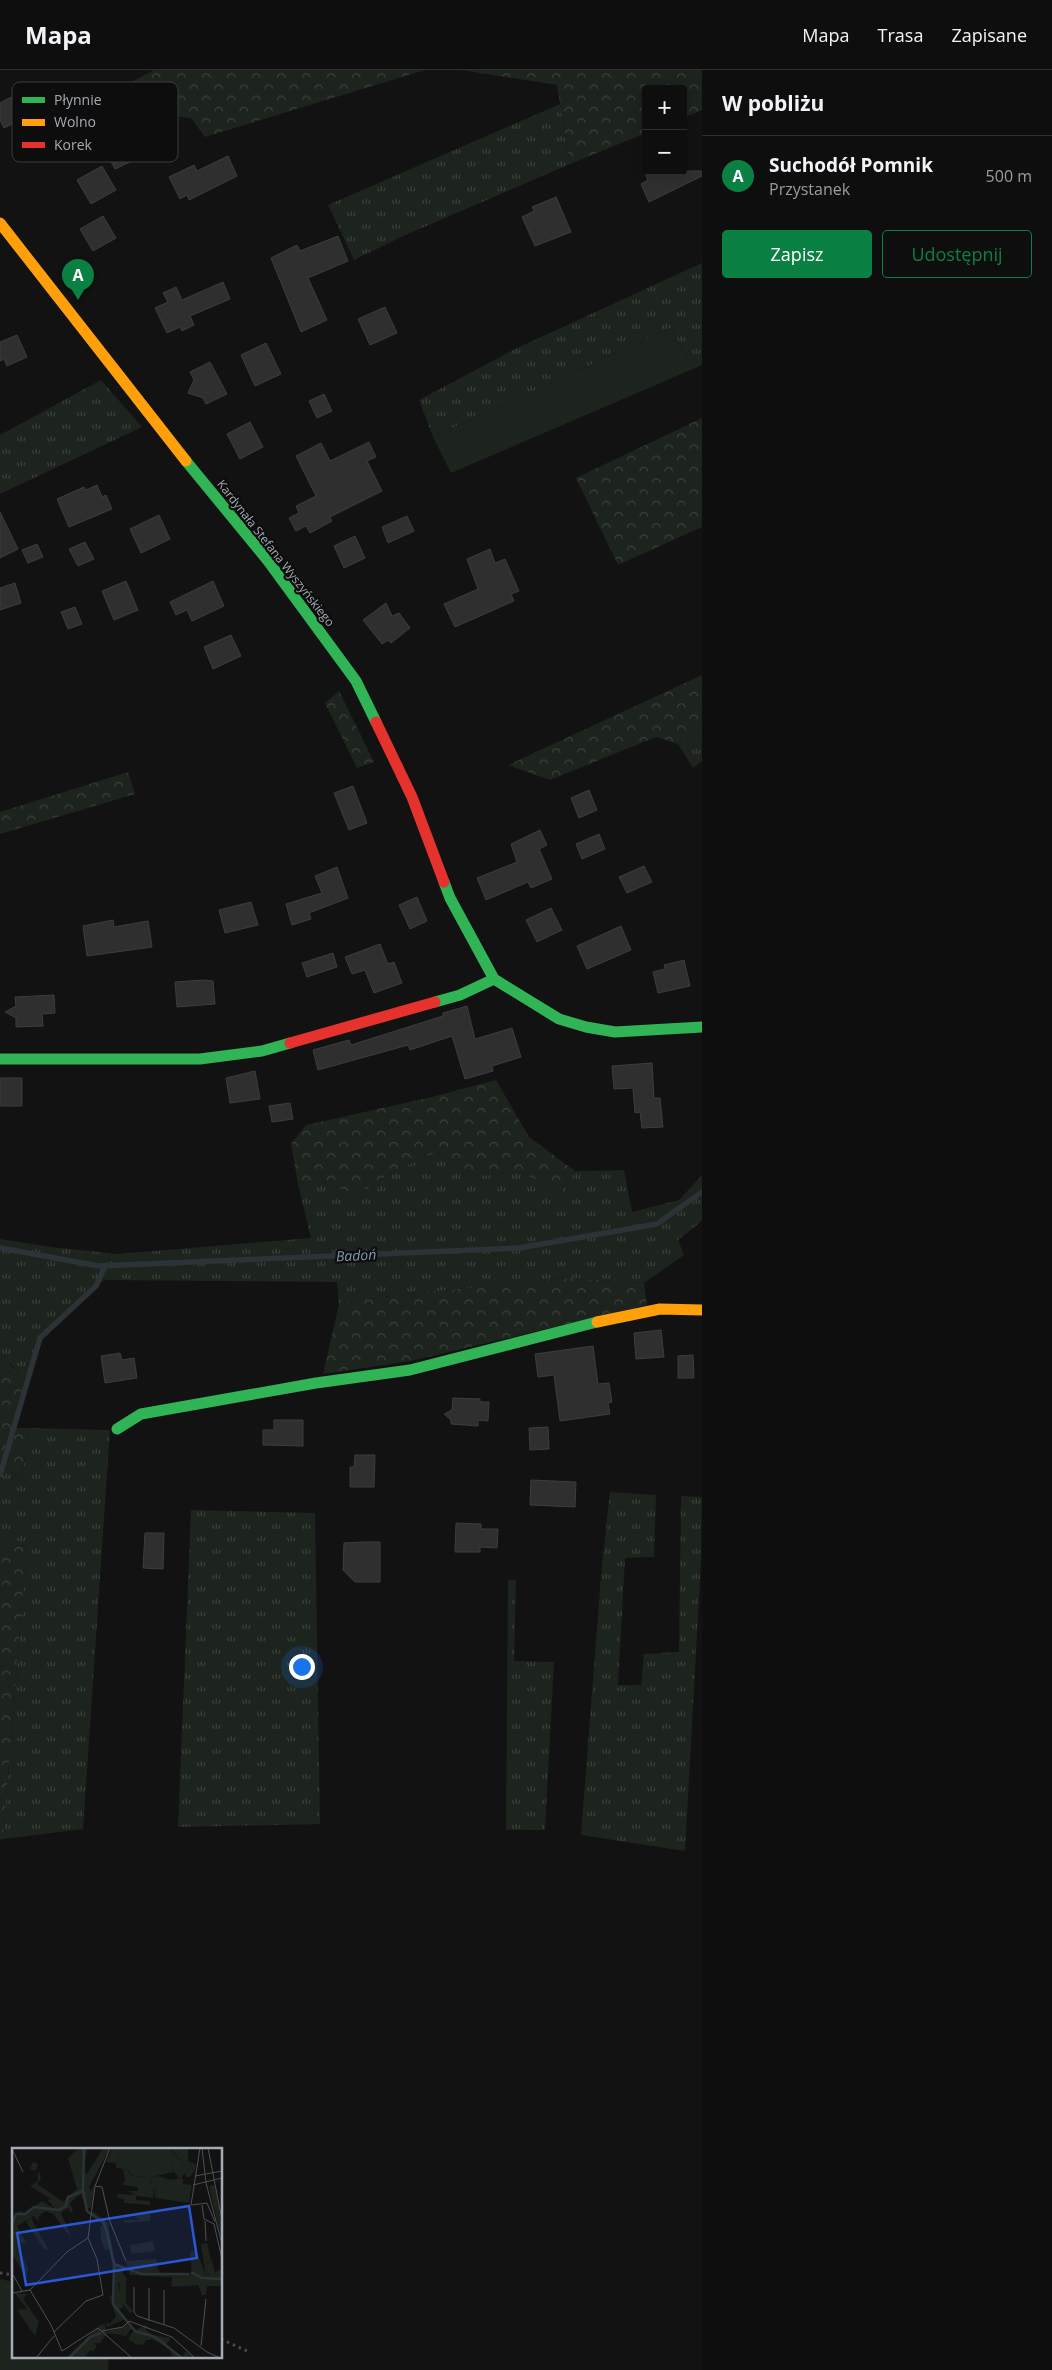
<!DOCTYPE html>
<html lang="pl">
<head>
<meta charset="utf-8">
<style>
  body { margin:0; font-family:"Open Sans",sans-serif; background:#1c1c1c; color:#f1f3f6 }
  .controls { position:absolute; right:15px; top:15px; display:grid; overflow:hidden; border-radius:5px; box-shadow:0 2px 12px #0003 }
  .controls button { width:45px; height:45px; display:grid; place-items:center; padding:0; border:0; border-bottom:1px solid #2e2e2e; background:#0e0e0e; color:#f1f3f6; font:25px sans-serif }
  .you { position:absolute; left:301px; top:1596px; width:18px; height:18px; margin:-12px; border:4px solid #fff; border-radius:50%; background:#1a73e8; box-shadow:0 0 0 8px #1a73e833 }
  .badge { display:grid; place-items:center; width:32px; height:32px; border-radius:50%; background:#0b8043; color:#fff; font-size:16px; font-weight:700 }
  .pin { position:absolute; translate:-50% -41px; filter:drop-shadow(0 1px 2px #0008) }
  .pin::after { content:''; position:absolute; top:26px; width:18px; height:15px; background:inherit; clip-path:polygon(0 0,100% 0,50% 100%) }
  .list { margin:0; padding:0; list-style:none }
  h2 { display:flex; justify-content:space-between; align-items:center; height:65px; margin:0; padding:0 20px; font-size:21px }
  h2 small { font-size:16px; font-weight:400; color:#9b9c9e }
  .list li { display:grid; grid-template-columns:32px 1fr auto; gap:15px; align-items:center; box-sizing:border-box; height:80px; padding:0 20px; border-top:1px solid #2e2e2e }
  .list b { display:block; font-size:19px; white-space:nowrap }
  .list p { margin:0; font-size:16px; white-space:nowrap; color:#9b9c9e }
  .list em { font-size:16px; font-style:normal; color:#9b9c9e }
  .actions { display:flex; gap:10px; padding:15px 20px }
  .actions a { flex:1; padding:11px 0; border:1px solid #0b8043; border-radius:5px; text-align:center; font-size:18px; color:#0b8043 }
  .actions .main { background:#0b8043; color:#fff }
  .map { position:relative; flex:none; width:702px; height:2300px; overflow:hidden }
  header { display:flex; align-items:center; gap:30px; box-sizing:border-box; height:70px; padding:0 25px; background:#0e0e0e; border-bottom:1px solid #2e2e2e }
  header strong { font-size:24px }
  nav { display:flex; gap:28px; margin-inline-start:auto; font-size:18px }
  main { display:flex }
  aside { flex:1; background:#0e0e0e }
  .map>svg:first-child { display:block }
  .grass { fill:url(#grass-tufts) }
  .forest { fill:url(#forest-crowns) }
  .garden { fill:#1d231d }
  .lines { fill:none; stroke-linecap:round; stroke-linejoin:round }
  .stream { stroke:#2b3337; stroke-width:5.5 }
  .building { fill:#2f2f30; stroke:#3b3d3f }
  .path { stroke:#494a4d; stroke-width:3; stroke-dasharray:2.5 4; stroke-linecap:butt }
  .fast { stroke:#30b455; stroke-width:11 }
  .slow { stroke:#ff9f0a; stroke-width:11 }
  .jam { stroke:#e5322d; stroke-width:11 }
  .labels { text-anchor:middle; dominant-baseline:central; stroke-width:4.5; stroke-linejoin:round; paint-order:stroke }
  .street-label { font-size:12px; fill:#a5abb3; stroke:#0d0d0e }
  .water-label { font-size:14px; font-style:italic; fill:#7f9bab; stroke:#0d0d0e }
  .inset-river { fill:none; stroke:#2b3337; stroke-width:2.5 }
  .inset-road { fill:none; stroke:#4d4f53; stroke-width:1 }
  .view { fill:#2b57d4; fill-opacity:0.15; stroke:#2b57d4; stroke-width:2.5 }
  .inset-edge { fill:none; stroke:#a5abb3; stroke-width:2.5 }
  .key { fill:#0d0d0e; stroke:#3b3c40; stroke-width:1 }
  .key-label { font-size:14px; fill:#a5abb3 }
</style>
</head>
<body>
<header>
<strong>Mapa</strong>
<nav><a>Mapa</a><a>Trasa</a><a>Zapisane</a></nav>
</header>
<main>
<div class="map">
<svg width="702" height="2300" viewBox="0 0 702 2300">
  <defs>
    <pattern id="grass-tufts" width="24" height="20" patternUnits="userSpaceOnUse" patternTransform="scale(1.25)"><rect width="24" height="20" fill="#1d231d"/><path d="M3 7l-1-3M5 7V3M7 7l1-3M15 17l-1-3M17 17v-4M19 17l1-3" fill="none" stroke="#3b403b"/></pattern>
    <pattern id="forest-crowns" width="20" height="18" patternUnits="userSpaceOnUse" patternTransform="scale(1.25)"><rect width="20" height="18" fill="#1d231d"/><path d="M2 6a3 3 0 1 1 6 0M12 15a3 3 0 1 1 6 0" fill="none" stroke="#3b403b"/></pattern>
  </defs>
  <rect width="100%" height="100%" fill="#121213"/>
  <!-- grass -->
  <path class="grass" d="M560 34 570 94 401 167 354 190 328 135Z
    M702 193V295L693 299 671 258 433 367 419 330 515 279Z
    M101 310 142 357 0 424V365Z
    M702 659V691L693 698 678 674Z
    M437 1082 476 1106 521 1102 561 1123 575 1101 624 1100 632 1142 679 1130 702 1105V1151L678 1170 684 1185 644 1213 571 1208 398 1225 339 1234 337 1212 104 1210 40 1268 26 1314 10 1293 0 1309V1169L51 1177 118 1184 311 1168 298 1114 315 1110 357 1125 400 1098Z
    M29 1358 110 1360 83 1759 3 1769 27 1474 0 1481V1393L22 1410Z
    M610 1422 656 1425 654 1487 625 1488 618 1615H641L644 1584 679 1582 681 1426 702 1427 701 1491 685 1781 581 1765 601 1506Z
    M191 1440 315 1443 320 1754 178 1757Z
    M508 1510H516L514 1591 554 1592 545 1760H506Z"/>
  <!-- forest -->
  <path class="forest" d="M154 0H425L205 67 191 48 131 41 104 43 96 26 120 18Z
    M461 0H702V40L683 48V19H646V63L570 94 557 15Z
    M702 348V457L618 495 576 408Z
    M702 605V659L678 674 656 667 550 710 508 695Z
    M339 621 374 692 357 698 325 633Z
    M128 702 135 724 0 764V742Z
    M496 1010 529 1067 575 1101 561 1123 521 1102 476 1106 437 1082 400 1098 357 1125 315 1110 298 1114 291 1074 306 1055 432 1027Z
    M571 1208 644 1213 647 1235 411 1291 323 1304 339 1234 398 1225Z
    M9 1293 26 1314 12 1358H29L22 1410 0 1392V1309Z
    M27 1474 3 1769 0 1770V1481Z"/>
  <!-- garden -->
  <path class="garden" d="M671 258 693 299 451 403 433 367Z
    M0 2209 14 2212V2286H109L108 2300H0Z"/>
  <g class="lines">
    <!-- stream -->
    <path class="stream" d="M0 1178 99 1196 519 1178 657 1154 702 1122
      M0 1405 40 1268 96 1216 105 1196"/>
  </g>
  <!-- building -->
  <path class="building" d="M17 24 28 46 4 58 0 50V33Z
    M126 78 132 91 115 99 108 86Z
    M228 86 237 106 189 130 187 125 180 129 169 107 194 95 197 101Z
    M102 96 116 120 91 134 77 110Z
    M644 101H702V106L649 132 641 114 648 110Z
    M556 127 571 162 535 176 522 147 534 141 532 137Z
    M103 146 116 168 93 181 80 159Z
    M338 166 348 191 308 208 327 250 301 262 271 188 297 175 300 181Z
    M223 212 230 229 190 246 194 255 182 261 180 257 167 263 155 238 168 232 163 223 176 217 182 230Z
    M385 237 397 263 370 275 358 249Z
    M17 265 27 287 7 296 4 289 0 291V272Z
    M266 273 281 304 255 316 241 285Z
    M210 292 227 324 206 334 203 328 188 323 194 310 190 302Z
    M324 324 332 341 317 348 309 331Z
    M250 352 263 377 240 389 227 364Z
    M369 372 376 387 367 391 382 421 330 447 332 451 310 463 306 456 296 461 289 448 299 443 296 436 316 426 296 386 321 373 330 391Z
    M97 415 102 427 106 425 112 439 69 457 57 429 84 417 86 420Z
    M0 442 18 479 0 488Z
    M159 445 170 469 141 483 130 459Z
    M407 446 414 461 388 473 382 457Z
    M355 466 365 488 344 498 334 476Z
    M85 472 94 489 78 496 69 479Z
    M37 474 43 487 28 493 22 480Z
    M490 479 495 493 505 489 519 521 511 524 514 531 455 557 444 534 478 519 467 489Z
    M126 511 138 540 114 550 102 521Z
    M213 511 224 536 192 551 187 540 176 545 170 532Z
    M15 513 21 533 0 540V518Z
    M386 533 392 546 399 543 410 558 391 573 388 570 382 574 363 550Z
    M75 537 82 554 68 559 61 542Z
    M231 565 241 586 213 599 204 577Z
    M353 716 367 753 349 760 334 723Z
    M589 720 597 740 579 748 571 728Z
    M540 760 547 775 539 779 552 809 531 818 528 812 486 830 477 808 517 792 511 774Z
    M599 764 605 779 582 789 576 774Z
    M644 796 652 812 627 823 619 807Z
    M337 797 348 828 309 843 311 849 292 855 286 834 322 823 315 806Z
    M417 827 427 851 410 859 399 835Z
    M251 832 258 855 225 863 219 840Z
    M551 838 562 860 537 872 526 850Z
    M113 850 114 857 148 851 152 877 87 886 83 856Z
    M621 856 631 880 587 899 577 876Z
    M380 874 388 894 394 892 402 913 374 923 365 900 352 904 345 887Z
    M333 883 337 897 307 907 302 893Z
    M684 890 690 916 658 923 653 902 665 899 664 895Z
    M204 910 213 911 215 934 177 937 175 912Z
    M54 925 55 943 42 944 43 956 16 957V948L5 942 16 936 15 927Z
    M467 936 475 969 512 958 521 987 492 996 493 1001 465 1009 452 966 410 980 408 975 318 1000 313 980 349 970 351 975 443 946V943Z
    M652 993 654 1028H660L663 1057 642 1058 640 1042 635 1043 633 1018 614 1019 612 996Z
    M255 1001 260 1029 230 1033 226 1008Z
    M0 1008H22V1036H0Z
    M290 1033 293 1049 272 1052 269 1036Z
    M661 1260 664 1287 636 1289 634 1263Z
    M593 1276 598 1314 609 1313 612 1332 608 1333 610 1344 560 1351 554 1305 538 1307 535 1284Z
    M120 1283 122 1290 134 1288 137 1308 105 1313 101 1286Z
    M693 1285 694 1308H678V1286Z
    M453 1328 480 1329V1332H489L488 1351 478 1350V1356L451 1354V1350L444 1344 452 1340Z
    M274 1350H303V1376L263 1375V1360H274Z
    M548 1357 549 1379 530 1380 529 1358Z
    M355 1385H375L374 1417H350V1397H354Z
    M531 1410 576 1412 575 1437 530 1435Z
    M456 1453 481 1454V1459H498L497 1478 480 1477V1482H455Z
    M145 1463H164L163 1499 143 1498Z
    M362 1472H380V1512H355L343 1500 344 1473Z"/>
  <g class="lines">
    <!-- path -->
    <path class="path" d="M0 2203 14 2205
      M221 2269 249 2282"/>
    <!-- fast -->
    <path class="fast" d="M186 391 268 491 356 611 376 652
      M444 812 450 828 494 909 559 949 586 957 615 962 702 957
      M435 932 460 925 494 909
      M0 989H200L262 981 290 973
      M117 1359 141 1344 316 1313 410 1300 597 1252"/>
    <!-- slow -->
    <path class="slow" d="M0 153 186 391
      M597 1252 660 1239 702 1240"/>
    <!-- jam -->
    <path class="jam" d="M376 652 412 727 444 812
      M290 973 435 932"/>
  </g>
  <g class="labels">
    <!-- street labels -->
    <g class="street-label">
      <text transform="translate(276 483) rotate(52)">Kardynała Stefana Wyszyńskiego</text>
    </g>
    <!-- water labels -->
    <g class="water-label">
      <text transform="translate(356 1185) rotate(-3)">Badoń</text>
    </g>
  </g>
  <!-- overview -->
  <g transform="translate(12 2078)">
    <rect width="210" height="210" fill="#121213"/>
    <path d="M100 0H104L107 14 120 28 139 29 141 50 124 48V52L138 53V57L112 55V51L105 50 106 46 124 47 116 43H126V39L110 37 113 32 111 21 104 20V15L94 14ZM158 0H176V13L184 16 183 22 175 20ZM21 14 26 16 23 23 27 24 29 31 25 36 52 54 43 61 36 52 39 51 18 38 26 33V24L18 21ZM203 37 210 77V94L197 38ZM81 63 96 75 103 115 111 120V126L116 132 106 135 111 159 107 162 113 171 95 179 94 175 98 176 104 168 97 148 100 147 101 115 97 101 93 102 89 92 88 78 91 77 80 67ZM138 65V73L113 75 112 72H127L123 68H112ZM19 70 36 101 33 102 14 74ZM141 93 143 103 119 106 118 97ZM195 95 199 112 194 116 197 127 194 128 189 96ZM144 111 146 116 124 118 144 123 147 121 148 126H173V130L117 127 118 119H115L114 113ZM3 145 15 146 11 151 27 174 23 188 5 162 15 161ZM116 176 124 182 134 177 137 181H133L140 187 159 190 154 197 170 209 174 203 182 210H160L158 200 119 181 113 189 110 187 111 179Z" fill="#1d231d"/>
    <path d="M67 0H75L72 24 75 26 91 0H98L77 39 79 43 83 36 79 59 76 61 69 46 58 55 61 63 59 65 56 60 49 65 60 91 41 66 33 63 26 69 27 74 22 68 5 78 14 94 8 96V105L16 121 14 130 0 105V70L7 63 12 65 30 53 43 61 65 41 56 10ZM157 0 175 20 183 22 178 29H174L173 25 168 31 162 24ZM146 28 159 32 145 34 141 50 139 29ZM200 112 203 125 210 120V138H195L194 147H190L186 137 159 139 160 129 173 130V126L182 125 190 129 197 127 194 116ZM146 116 145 127H136L123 118ZM107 131H114V155L121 163 118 165 109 154ZM93 176 94 184 111 179 110 187 95 185 88 195H82L85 198 81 204 78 202 72 210H54L88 177ZM121 183 140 189 139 192H134L131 197 123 196 116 191Z" fill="#1d231d"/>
    <path d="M104 0H157L162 24 139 29 121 28 107 14Z" fill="#1d231d"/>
    <path d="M171 30V36L180 37 177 55 143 50 144 34ZM184 102 194 128 190 129 180 125 178 104Z" fill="#1d231d"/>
    <path class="inset-river" d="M71 43 75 63 92 75 95 85 102 116 101 156 123 183 143 189 170 210M0 76 4 66H13L22 59 47 62 54 58 56 49 71 43 72 0M102 116 129 126H177M179 124 190 130 210 131M57 210 78 189 89 185"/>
    <path class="inset-road" d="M188 0 179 57 195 55M190 0 194 35 210 96M196 0 210 72M0 1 11 24M183 28 210 23M181 37 210 30M83 38 90 39 98 74 114 113M195 55 203 74M190 57 192 71 202 76 210 111M193 73 194 93M0 125 10 143M122 139V164L125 168 162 180 195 204 208 210M137 140V173M18 142 55 104 76 90 83 38 98 0M18 142 39 177 50 203M152 142V177M0 145 18 142M90 183 111 179 117 173 160 189 183 210M42 184 74 153 91 147 85 111 76 90M189 198 194 151M50 203 86 180 120 210M24 210 42 188"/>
    <path class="view" d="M177 58 185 110 14 137 5 85Z"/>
    <rect width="210" height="210" class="inset-edge"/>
  </g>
  <!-- legend -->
  <rect x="12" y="12" width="166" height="80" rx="8" class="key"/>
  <rect x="22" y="27" width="23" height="6" fill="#30b455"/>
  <rect x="22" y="49" width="23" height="7" fill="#ff9f0a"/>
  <rect x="22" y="72" width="23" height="6" fill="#e5322d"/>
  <g class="key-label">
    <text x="54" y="35">Płynnie</text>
    <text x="54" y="57">Wolno</text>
    <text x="54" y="80">Korek</text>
  </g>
</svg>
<div class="controls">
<button>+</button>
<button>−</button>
</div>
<div class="you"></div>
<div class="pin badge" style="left:78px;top:230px">A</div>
</div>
<aside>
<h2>W pobliżu<small></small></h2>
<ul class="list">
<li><span class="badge">A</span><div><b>Suchodół Pomnik</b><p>Przystanek</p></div><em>500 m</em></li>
</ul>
<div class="actions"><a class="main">Zapisz</a><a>Udostępnij</a></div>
</aside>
</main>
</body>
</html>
